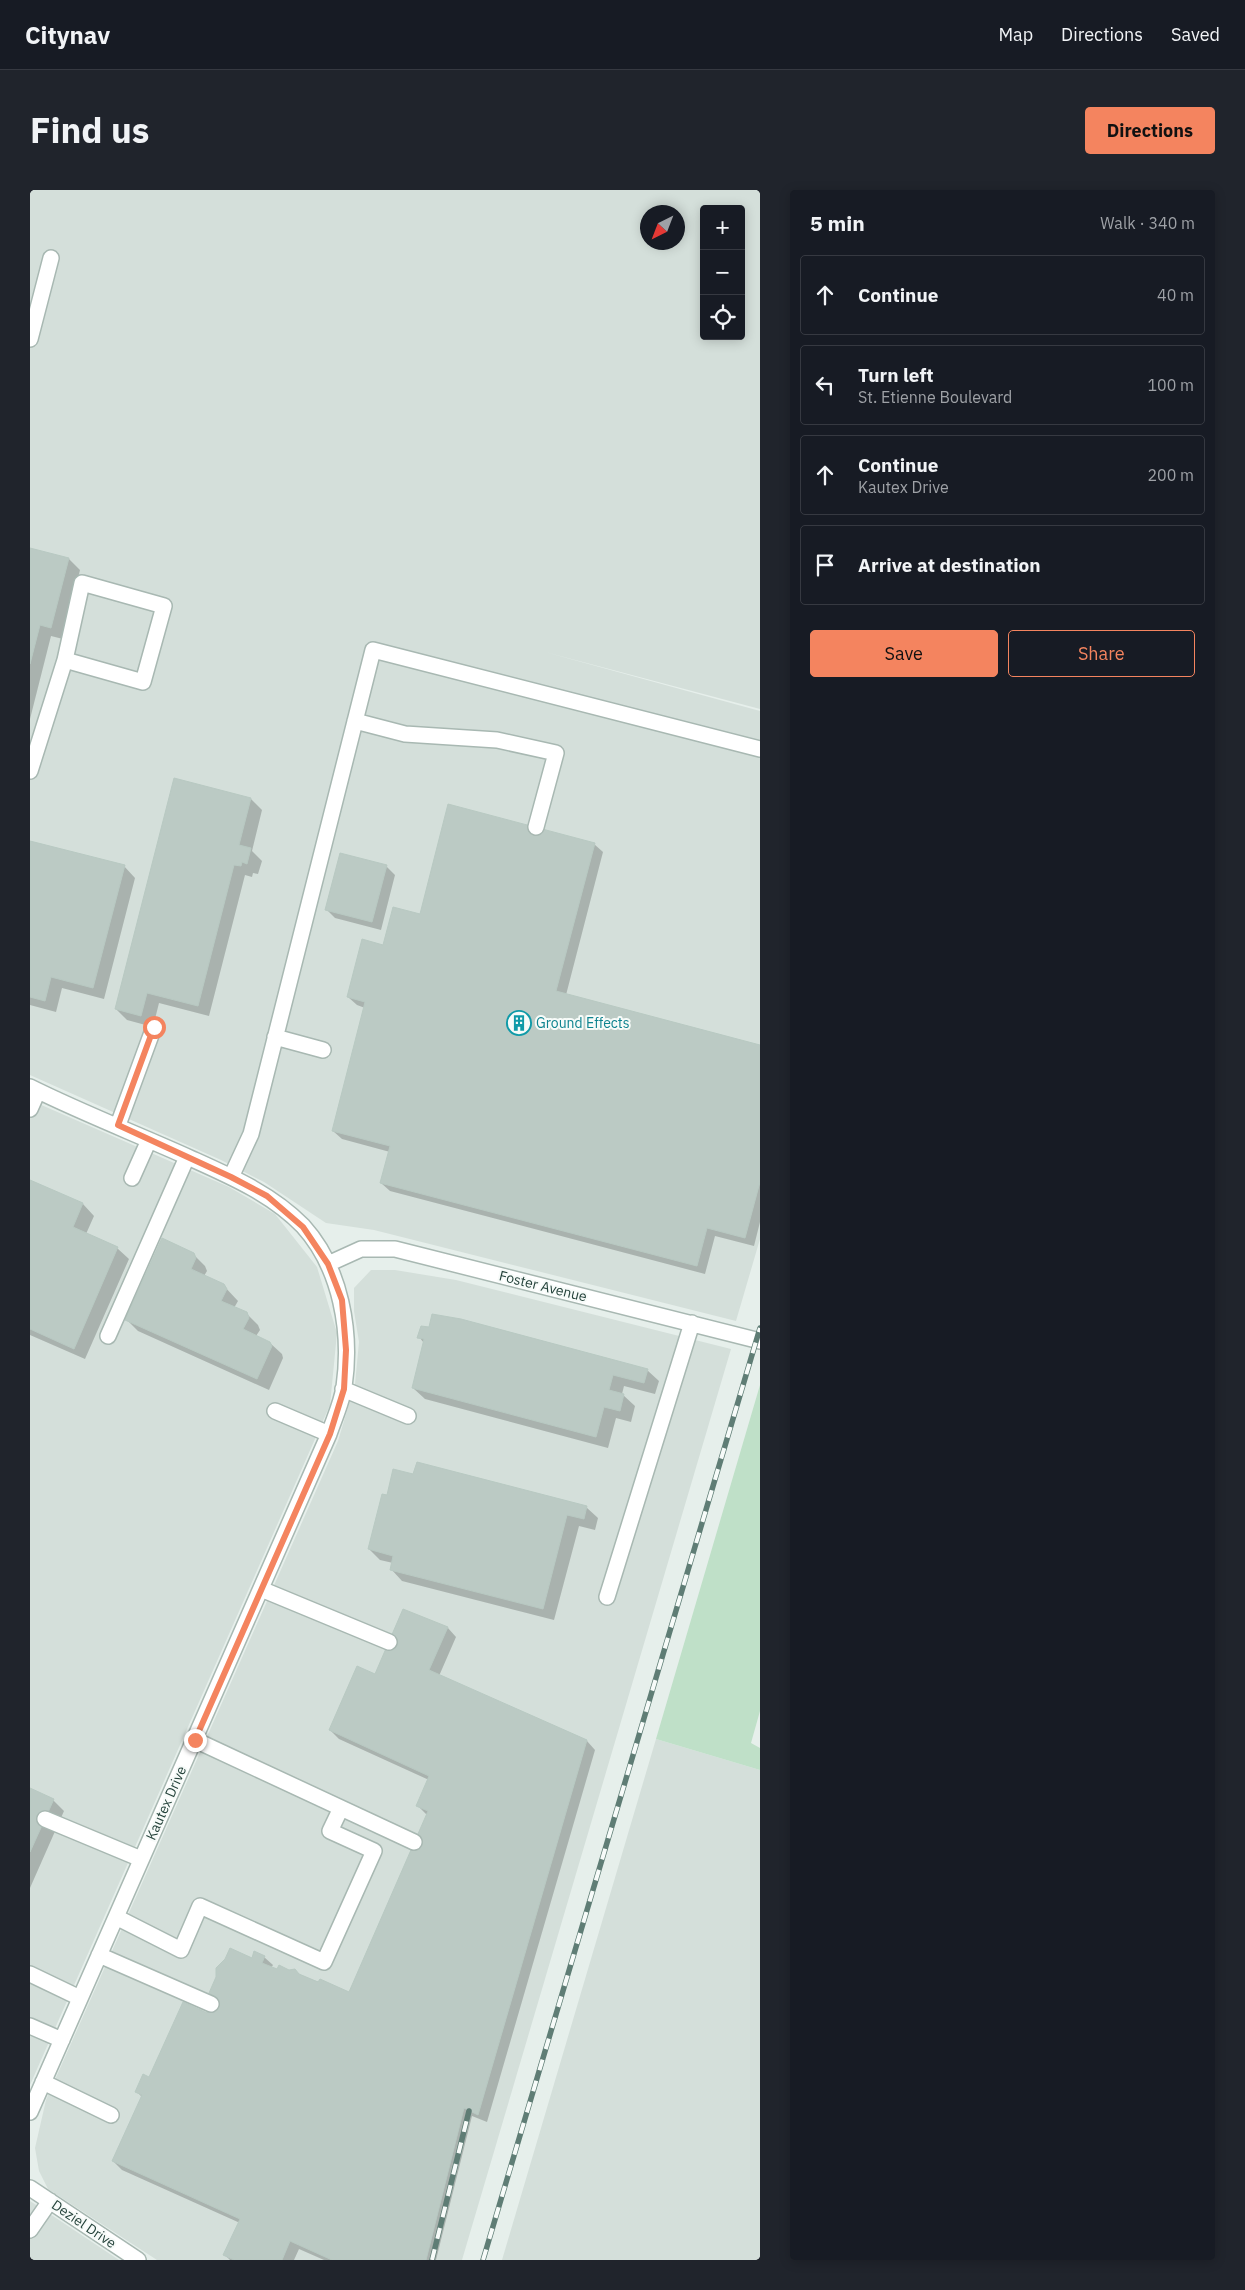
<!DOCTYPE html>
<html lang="en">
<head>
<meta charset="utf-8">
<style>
  body { margin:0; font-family:"IBM Plex Sans",sans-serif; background:#20242c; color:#f1f3f6 }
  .controls { position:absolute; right:15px; top:15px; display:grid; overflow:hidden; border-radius:5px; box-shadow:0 2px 12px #0003 }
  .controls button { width:45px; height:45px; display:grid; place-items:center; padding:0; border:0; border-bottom:1px solid #363941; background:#171b24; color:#f1f3f6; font:25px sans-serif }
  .compass { position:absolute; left:610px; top:15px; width:45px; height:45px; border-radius:50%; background:#171b24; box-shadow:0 2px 12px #0003; rotate:222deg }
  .stop { position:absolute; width:15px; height:15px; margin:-11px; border:4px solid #f4845f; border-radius:50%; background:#fff }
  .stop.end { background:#f4845f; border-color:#fff; box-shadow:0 1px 5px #0008 }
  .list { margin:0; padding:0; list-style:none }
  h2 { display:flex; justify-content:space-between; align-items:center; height:65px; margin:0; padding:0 20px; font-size:21px }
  h2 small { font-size:16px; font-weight:400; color:#9ea1a6 }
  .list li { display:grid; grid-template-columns:32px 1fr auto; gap:15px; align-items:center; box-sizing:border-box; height:80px; margin:0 10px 10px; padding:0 10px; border:1px solid #363941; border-radius:5px }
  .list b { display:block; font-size:19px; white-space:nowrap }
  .list p { margin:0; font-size:16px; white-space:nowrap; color:#9ea1a6 }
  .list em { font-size:16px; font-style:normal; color:#9ea1a6 }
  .actions { display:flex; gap:10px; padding:15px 20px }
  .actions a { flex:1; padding:11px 0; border:1px solid #f4845f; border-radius:5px; text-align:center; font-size:18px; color:#f4845f }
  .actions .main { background:#f4845f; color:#111 }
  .icon { flex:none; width:28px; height:28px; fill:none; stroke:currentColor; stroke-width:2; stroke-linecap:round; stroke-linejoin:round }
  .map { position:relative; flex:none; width:730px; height:2070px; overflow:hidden; border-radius:5px }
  header { display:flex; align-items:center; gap:30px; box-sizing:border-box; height:70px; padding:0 25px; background:#171b24; border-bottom:1px solid #363941 }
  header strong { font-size:24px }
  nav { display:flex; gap:28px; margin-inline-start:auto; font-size:18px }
  .intro { display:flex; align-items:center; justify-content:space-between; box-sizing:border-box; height:120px; padding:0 30px }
  h1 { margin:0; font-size:35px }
  .button { padding:12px 22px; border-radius:5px; background:#f4845f; color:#111; font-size:18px; font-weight:700 }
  main { display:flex; gap:30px; padding:0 30px }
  aside { flex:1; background:#171b24; border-radius:5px; box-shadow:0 2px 12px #0003 }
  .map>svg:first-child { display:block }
  .built { fill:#d4dfda; fill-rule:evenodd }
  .green { fill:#bfe0c8 }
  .shadow { fill:#0003 }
  .building { fill:#bbcac4; stroke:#b8c9c2 }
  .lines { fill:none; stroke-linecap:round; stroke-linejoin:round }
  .minor-casing { stroke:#a8b8b2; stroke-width:18 }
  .minor { stroke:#fff; stroke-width:15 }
  .rail-casing { stroke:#5f7d75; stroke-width:5.5 }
  .rail { stroke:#f7fbf9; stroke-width:4; stroke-dasharray:11; stroke-linecap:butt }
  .route { stroke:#f4845f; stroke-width:6 }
  .labels { text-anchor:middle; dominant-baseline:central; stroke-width:4; stroke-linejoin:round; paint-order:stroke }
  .culture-label { font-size:14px; fill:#0d838f; stroke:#f7fbf9; text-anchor:start }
  .street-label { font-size:14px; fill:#24423a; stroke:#f7fbf9 }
</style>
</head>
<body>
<header>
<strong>Citynav</strong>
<nav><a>Map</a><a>Directions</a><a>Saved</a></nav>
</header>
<div class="intro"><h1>Find us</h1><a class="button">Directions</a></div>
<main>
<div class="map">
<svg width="730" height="2070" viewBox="0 0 730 2070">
  <rect width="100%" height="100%" fill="#e6efeb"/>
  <!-- built -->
  <path class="built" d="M0 0H730V519L515 462 730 521V1049L706 1131 344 1040 296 1033 234 992 191 970 0 885ZM674 19H711V146H674ZM618 22H648V52H618Z
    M0 910 199 997 245 1024 287 1077 307 1143 300 1215 0 1895Z
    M341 1080H365L426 1090 701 1159 432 2070H127L18 1999 9 1981 5 1958 16 1910 308 1251 325 1194 329 1152 324 1121V1098Z
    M626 1549 730 1580V2070H472Z
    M0 2011 23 2026 89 2070H0Z"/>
  <!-- green -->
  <path class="green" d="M730 1195V1521L721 1553 730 1558V1580L626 1549Z"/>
  <!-- shadow -->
  <path class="shadow" d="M0 359 39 369 50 380 33 449 21 446 0 529Z
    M221 609 232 620 222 661 232 671 228 684 223 683 222 687 215 685 179 826 129 813 123 837 97 830 86 819Z
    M0 652 94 676 105 688 74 809 32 798 26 822 0 815Z
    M564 654 573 662 536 805 730 856V1032L724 1056 685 1046 675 1084 360 1001 351 993 360 962 312 949 303 941 335 818 327 815 318 807 354 756 391 725Z
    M356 676 365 685 351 740 305 728 297 720Z
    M0 992 53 1014 64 1026 56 1044 87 1058 99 1069 55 1169 0 1145Z
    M163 1064 175 1076 177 1081 174 1086 193 1095 208 1111 204 1118 216 1123 228 1135 230 1140 226 1146 240 1153 252 1164 253 1168 239 1200 108 1141 97 1130Z
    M389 1147 617 1180 629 1191 625 1204 594 1196 592 1204 605 1216 601 1232 586 1228 578 1258 395 1209 383 1198 394 1153Z
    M384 1286 556 1317 568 1328 565 1340 549 1336 524 1430 372 1391 361 1379 363 1373 350 1370 339 1359 358 1306Z
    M374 1421 418 1438 426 1447 409 1486 557 1551 565 1560 457 1932 442 1926 406 2070H294L269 2059 264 2070H200L195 2065 210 2033 92 1980 83 1971 112 1907 107 1902 177 1824 185 1808 180 1803 222 1770 234 1767 243 1775 241 1778 270 1785 320 1804 397 1625 387 1615 399 1590 309 1549 300 1540 346 1486Z
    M0 1600 23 1610 34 1621 0 1698Z"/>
  <!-- building -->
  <path class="building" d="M0 358 39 368 21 438 10 435 0 474Z
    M144 588 221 608 209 655 221 658 217 674 212 672 211 676 204 675 168 816 117 803 111 826 85 819Z
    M418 614 565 653 526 801 730 855V992L715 1048 677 1038 667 1076 350 993 360 956 302 941 335 812 317 807 332 749 353 755 363 717 390 724Z
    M0 651 95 675 63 798 21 787 15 811 0 807Z
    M310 663 357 675 342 732 295 720Z
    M0 990 53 1013 43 1037 88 1057 44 1159 0 1139Z
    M132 1048 164 1063 166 1068 161 1079 194 1094 197 1099 191 1111 217 1122 219 1128 213 1139 240 1152 242 1156 227 1189 95 1130Z
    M402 1124 431 1129 618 1179 614 1193 583 1185 579 1200 594 1204 590 1221 574 1217 566 1247 382 1198 394 1149 387 1148 391 1136 399 1137Z
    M387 1272 557 1316 554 1329 537 1325 513 1419 360 1380 363 1366 338 1359 352 1304 357 1305 363 1279 383 1284Z
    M373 1419 418 1437 399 1480 557 1550 448 1925 434 1918 396 2070H302L260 2051 252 2070H204L193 2065 210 2029 82 1971 112 1905 105 1902 113 1884 119 1887 153 1812 177 1823 184 1806 179 1803 186 1787V1778L195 1769 200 1758 222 1768 224 1761 235 1766 232 1773 247 1779 249 1775 259 1780 265 1779 269 1784 288 1792 290 1789 319 1802 398 1621 386 1616 399 1586 299 1540 327 1476 345 1484Z
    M0 1598 24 1609 0 1662Z"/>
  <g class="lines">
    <defs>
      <path id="minor" d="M0 149 21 68
        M325 531 375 544 467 550 526 563 506 637
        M0 581 35 470 52 393 134 416 113 492 35 470
        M245 847 293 860
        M0 897C52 923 107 944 160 968 200 986 242 1004 273 1036 311 1078 322 1142 314 1197 312 1212 304 1229 299 1244L0 1922
        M0 919 8 901
        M88 935 124 837
        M201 987 221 944 343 460 730 559
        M102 988 119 950
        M298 1074 331 1059H365L730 1151
        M78 1146 157 967
        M313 1199 378 1226
        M245 1221 299 1244
        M231 1399 359 1452
        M577 1407 662 1133
        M165 1550 384 1652
        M15 1629 111 1669
        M86 1727 151 1760 170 1716 294 1772 344 1661 300 1641 311 1618
        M69 1765 181 1814
        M0 1784 50 1808
        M0 1836 32 1850
        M13 1892 81 1925
        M0 1998 108 2070
        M0 2040 20 2011"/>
    </defs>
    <!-- minor casing -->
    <use href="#minor" class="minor-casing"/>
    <!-- minor -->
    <use href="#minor" class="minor"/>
    <defs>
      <path id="rail" d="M402 2070 439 1921
        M453 2070 730 1138"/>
    </defs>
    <!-- rail casing -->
    <use href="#rail" class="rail-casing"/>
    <!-- rail -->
    <use href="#rail" class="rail"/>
  </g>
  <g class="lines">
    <!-- route -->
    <path class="route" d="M124 837 88 935 201 987 237 1006 273 1037 298 1074 312 1110 316 1160 314 1199 300 1244 165 1550"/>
  </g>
  <!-- icons -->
  <defs>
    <symbol id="building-ring" viewBox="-11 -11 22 22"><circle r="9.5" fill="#f7fbf9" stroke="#0f9aa8" stroke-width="1.5"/><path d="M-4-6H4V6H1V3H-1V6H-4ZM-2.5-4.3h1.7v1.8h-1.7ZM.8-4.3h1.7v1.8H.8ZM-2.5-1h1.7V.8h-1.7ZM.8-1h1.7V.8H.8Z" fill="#0f9aa8"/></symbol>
  </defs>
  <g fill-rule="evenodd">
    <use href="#building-ring" x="475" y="819" width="28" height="28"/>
  </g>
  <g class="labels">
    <!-- culture labels -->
    <g class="culture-label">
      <text x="506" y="833">Ground Effects</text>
    </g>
    <!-- street labels -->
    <g class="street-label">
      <text transform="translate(513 1096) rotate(14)">Foster Avenue</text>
      <text transform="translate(136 1613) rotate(-66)">Kautex Drive</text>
      <text transform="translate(54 2034) rotate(34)">Deziel Drive</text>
    </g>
  </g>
</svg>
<div class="controls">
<button>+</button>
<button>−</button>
<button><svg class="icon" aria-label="locate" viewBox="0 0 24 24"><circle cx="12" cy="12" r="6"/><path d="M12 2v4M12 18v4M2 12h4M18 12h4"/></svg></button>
</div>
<svg class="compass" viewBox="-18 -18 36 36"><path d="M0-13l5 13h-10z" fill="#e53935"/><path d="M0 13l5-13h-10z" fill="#9ea1a6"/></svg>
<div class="stop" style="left:124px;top:837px"></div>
<div class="stop end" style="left:165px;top:1550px"></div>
</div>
<aside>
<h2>5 min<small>Walk · 340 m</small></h2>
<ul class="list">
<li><svg class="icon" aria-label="ahead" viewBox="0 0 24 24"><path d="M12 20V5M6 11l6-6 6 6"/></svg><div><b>Continue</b></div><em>40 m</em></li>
<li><svg class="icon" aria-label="left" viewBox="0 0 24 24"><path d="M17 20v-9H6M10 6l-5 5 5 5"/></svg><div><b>Turn left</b><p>St. Etienne Boulevard</p></div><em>100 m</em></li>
<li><svg class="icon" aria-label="ahead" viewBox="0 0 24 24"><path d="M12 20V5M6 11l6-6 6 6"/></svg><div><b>Continue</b><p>Kautex Drive</p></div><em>200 m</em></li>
<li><svg class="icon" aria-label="arrive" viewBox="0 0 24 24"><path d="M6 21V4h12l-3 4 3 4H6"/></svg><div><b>Arrive at destination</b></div></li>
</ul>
<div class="actions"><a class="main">Save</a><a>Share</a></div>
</aside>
</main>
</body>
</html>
